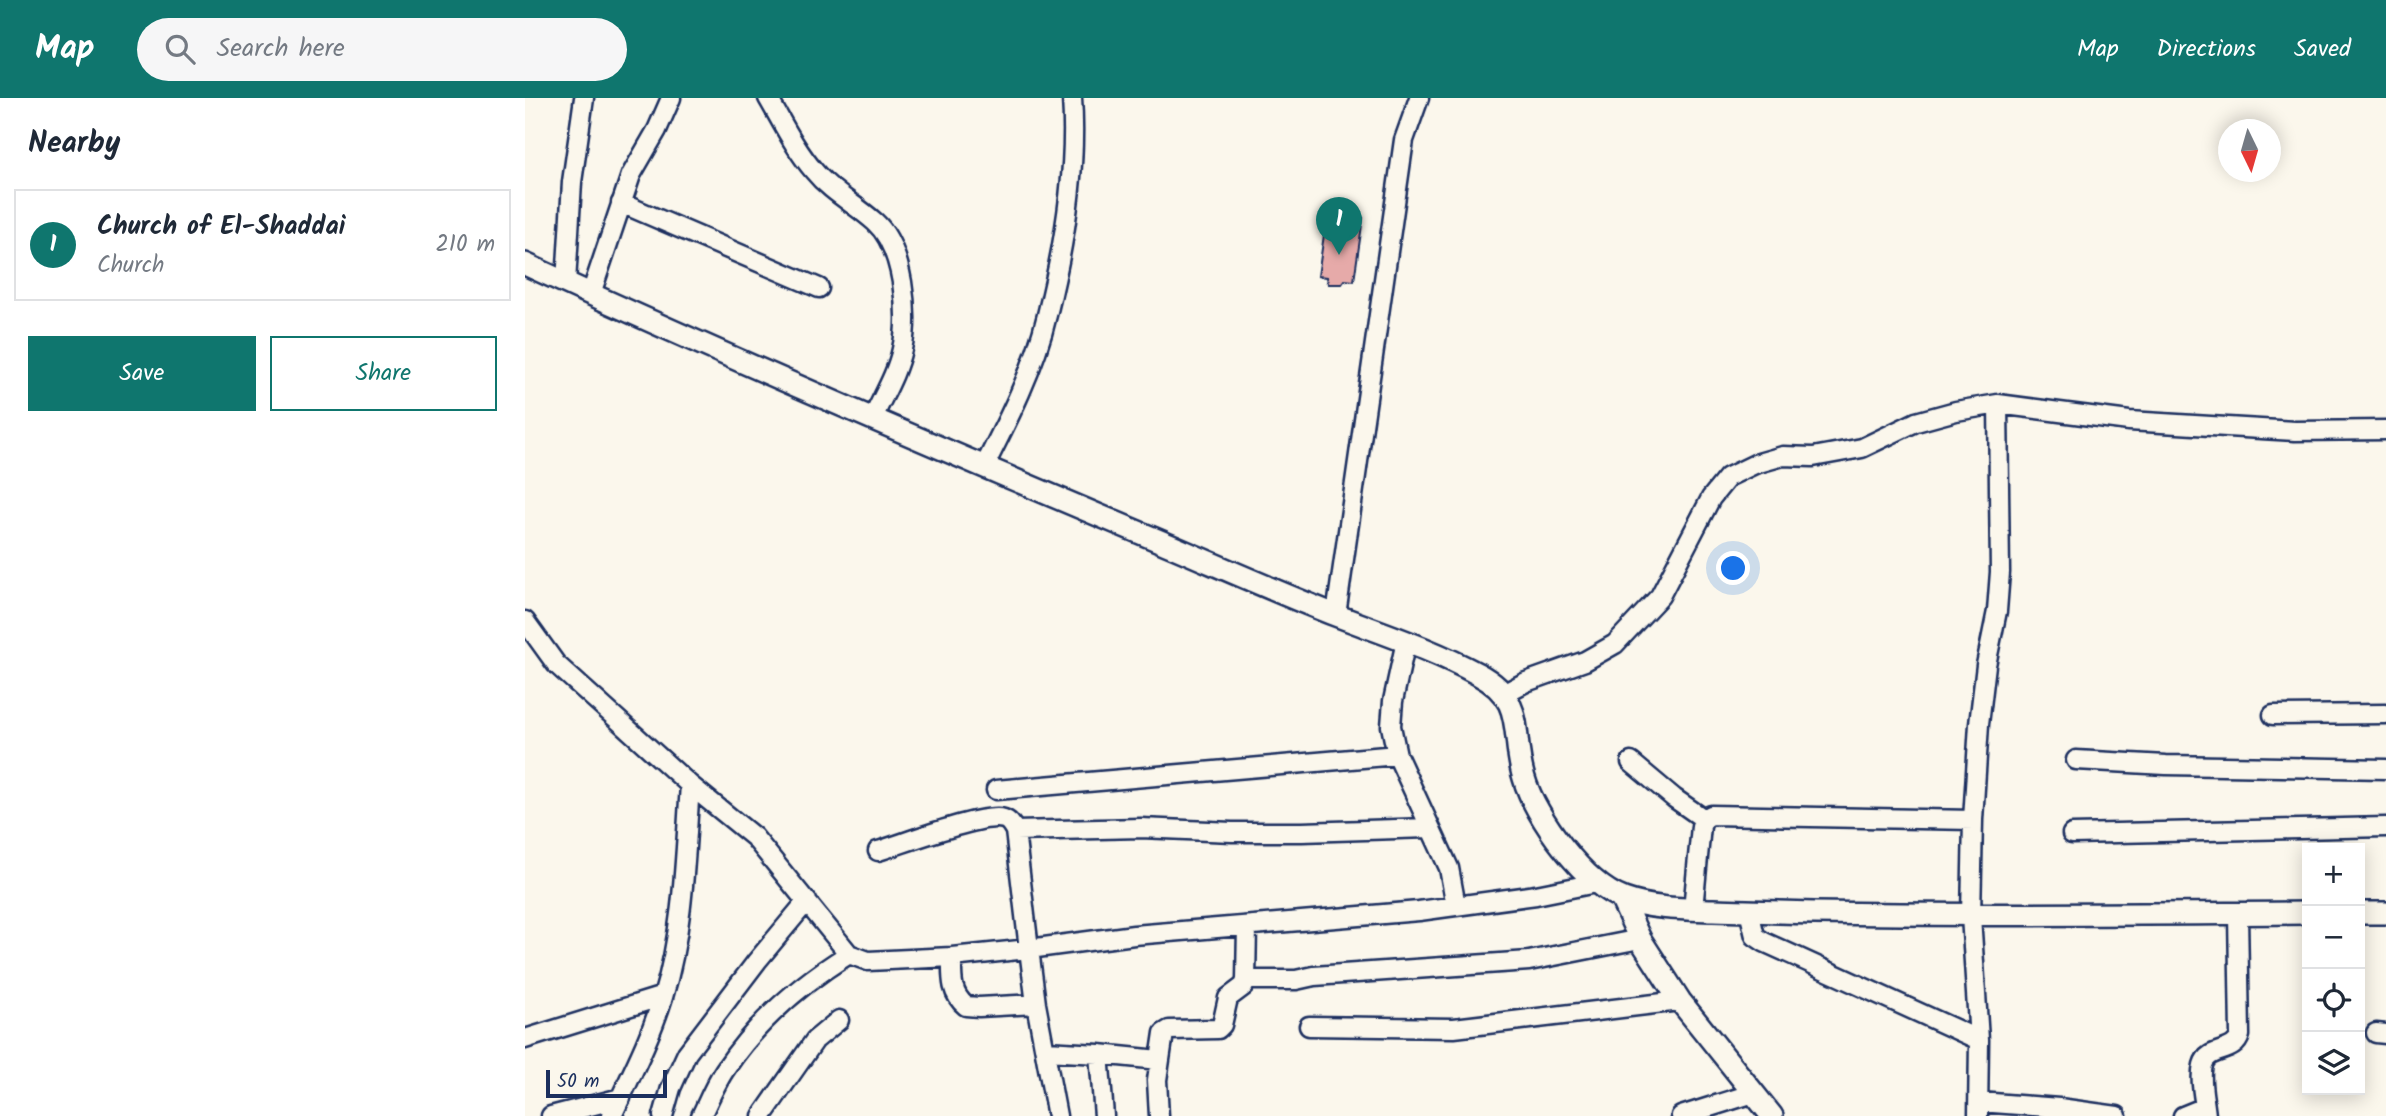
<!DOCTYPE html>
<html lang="en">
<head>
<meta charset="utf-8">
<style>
  body { margin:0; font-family:Kalam,sans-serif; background:#f6f6f7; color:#1f2937 }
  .controls { position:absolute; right:21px; bottom:21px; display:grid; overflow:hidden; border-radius:0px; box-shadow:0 4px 18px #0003 }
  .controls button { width:63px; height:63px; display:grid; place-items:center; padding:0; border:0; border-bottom:2px solid #e0e1e3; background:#fff; color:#1f2937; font:35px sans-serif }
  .compass { position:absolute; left:1693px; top:21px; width:63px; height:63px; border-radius:50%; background:#fff; box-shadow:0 4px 18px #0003; rotate:175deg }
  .scale { position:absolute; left:21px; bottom:18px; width:121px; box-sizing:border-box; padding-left:7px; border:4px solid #1b2f5e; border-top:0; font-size:19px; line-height:24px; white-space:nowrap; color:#1b2f5e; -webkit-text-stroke:5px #fbf7ec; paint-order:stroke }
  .you { position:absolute; left:1209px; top:471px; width:24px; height:24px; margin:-18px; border:5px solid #fff; border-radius:50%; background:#1a73e8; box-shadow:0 0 0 10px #1a73e833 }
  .badge { display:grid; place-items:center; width:46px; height:46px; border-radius:50%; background:#0f766e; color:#fff; font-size:23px; font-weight:700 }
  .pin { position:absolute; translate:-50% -58px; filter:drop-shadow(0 2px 4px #0008) }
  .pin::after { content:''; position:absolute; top:37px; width:24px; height:21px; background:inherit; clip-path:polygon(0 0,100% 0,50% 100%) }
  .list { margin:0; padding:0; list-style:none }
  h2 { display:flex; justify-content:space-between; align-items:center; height:91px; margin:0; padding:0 28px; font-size:30px }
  h2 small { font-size:23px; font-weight:400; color:#747a83 }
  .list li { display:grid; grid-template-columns:46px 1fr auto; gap:21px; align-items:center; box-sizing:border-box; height:112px; margin:0 14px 14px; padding:0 14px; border:2px solid #e0e1e3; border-radius:0px }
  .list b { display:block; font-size:26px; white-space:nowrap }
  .list p { margin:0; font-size:23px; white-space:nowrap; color:#747a83 }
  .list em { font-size:23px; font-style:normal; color:#747a83 }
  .actions { display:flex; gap:14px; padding:21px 28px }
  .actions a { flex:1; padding:16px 0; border:2px solid #0f766e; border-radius:0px; text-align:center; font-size:24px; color:#0f766e }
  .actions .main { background:#0f766e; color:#fff }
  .icon { flex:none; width:38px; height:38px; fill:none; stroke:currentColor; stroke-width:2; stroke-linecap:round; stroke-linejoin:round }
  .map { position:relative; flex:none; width:1861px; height:1018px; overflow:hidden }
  header { display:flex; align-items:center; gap:42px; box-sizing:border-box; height:98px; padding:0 35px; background:#0f766e; color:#fff }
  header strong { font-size:33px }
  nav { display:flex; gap:38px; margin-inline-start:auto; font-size:24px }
  .search { width:490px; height:63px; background:#f6f6f7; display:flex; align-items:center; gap:18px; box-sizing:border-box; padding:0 24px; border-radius:38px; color:#747a83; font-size:26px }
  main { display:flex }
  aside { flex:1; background:#fff }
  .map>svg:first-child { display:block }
  .building { fill:#e6aaa9; stroke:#1b2f5e; stroke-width:2 }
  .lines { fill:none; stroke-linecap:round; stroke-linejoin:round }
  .minor-casing { stroke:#1b2f5e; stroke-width:23 }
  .tertiary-casing { stroke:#1b2f5e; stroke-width:26 }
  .minor { stroke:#fbf7ec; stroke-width:18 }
  .tertiary { stroke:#fbf7ec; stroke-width:21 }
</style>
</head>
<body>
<header>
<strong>Map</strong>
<div class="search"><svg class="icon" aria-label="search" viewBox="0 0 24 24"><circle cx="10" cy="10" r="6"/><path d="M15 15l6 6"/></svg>Search here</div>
<nav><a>Map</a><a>Directions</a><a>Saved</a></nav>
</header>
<main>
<aside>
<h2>Nearby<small></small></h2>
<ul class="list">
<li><span class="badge">1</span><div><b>Church of El-Shaddai</b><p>Church</p></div><em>210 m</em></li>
</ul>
<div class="actions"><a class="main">Save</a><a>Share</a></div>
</aside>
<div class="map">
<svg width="1861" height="1018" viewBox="0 0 1861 1018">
  <rect width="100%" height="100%" fill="#fbf7ec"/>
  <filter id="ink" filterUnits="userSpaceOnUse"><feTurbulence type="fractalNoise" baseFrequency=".0143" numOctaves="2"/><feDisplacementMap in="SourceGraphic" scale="14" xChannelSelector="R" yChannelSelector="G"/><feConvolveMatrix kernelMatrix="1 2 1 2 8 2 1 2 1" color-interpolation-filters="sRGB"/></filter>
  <g filter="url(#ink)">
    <!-- building -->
    <path class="building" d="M802 116 838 120 829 183 820 182 817 186H803L802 179 793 178Z"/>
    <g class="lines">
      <defs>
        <path id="minor" d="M243 0C257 24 270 51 289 73 306 94 330 106 350 124 378 149 385 217 377 251 372 275 358 298 348 320
          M96 105 294 190
          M41 185 47 84 59 0
          M66 196 106 77 132 32 146 0
          M459 369C483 322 510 269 522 217 539 149 552 70 547 0
          M811 517 879 42 894 0
          M0 523 31 566 165 687 229 739 324 856 343 863 427 859 504 851 490 733C487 728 485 723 479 721 459 714 377 746 353 753
          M881 543 868 603 866 628 872 657 924 770 931 808
          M980 595 1001 584 1060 563 1090 546 1135 498 1186 400 1203 379 1230 366 1258 358 1288 359 1337 350 1391 324 1431 313 1473 306 1604 323 1702 329 1770 333 1861 332
          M1748 617 1861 616
          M1551 662 1641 667 1861 671
          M1106 664 1149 700 1179 721
          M471 692 872 657
          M490 733 616 730 707 734H777L904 730
          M1547 736 1861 729
          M1168 811 1176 728 1179 721 1186 717 1448 722
          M1224 813 1230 838 1239 844 1454 942
          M427 859C427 878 425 895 441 908L454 909 511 906
          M721 882H771L789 878 1004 863 1115 841
          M784 928 929 930 1155 903
          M1851 935 1861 936
          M0 941 138 898
          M521 953 574 956
          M1455 1004 1534 1010 1592 1018
          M26 1018 96 1000
          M87 1018C105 979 125 941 138 899 159 830 160 758 165 687
          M138 1018 146 990 162 955 232 863 282 803
          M176 1018C184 1002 191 984 201 970 232 924 277 885 324 856
          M237 1018 290 942 314 922
          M532 1018 511 906 504 851 609 837 894 813 1011 797 1071 785
          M579 1018 574 956 634 962
          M634 1018 632 982 639 935 644 932 693 931 697 927 703 900 719 888 721 882 722 828
          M1156 1018 1229 995
          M1453 1018 1454 942 1446 818 1448 722 1454 626 1461 567 1472 513 1475 474 1473 306
          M1658 1018 1680 1009
          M1681 1018C1680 1003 1674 982 1678 967 1683 948 1710 957 1715 937L1713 816"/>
        <path id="tertiary" d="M0 166C210 263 423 354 637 444 696 469 754 495 813 518 860 536 909 552 953 576 1003 603 985 635 999 680 1010 719 1059 786 1099 801 1126 811 1159 811 1188 812 1222 813 1255 814 1289 815 1453 818 1618 816 1782 815
          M1096 800 1115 841 1155 903 1247 1018
          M1835 815H1861"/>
      </defs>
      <!-- minor casing -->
      <use href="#minor" class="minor-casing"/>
      <!-- tertiary casing -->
      <use href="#tertiary" class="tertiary-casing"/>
      <!-- minor -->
      <use href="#minor" class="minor"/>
      <!-- tertiary -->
      <use href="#tertiary" class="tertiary"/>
    </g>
  </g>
</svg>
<div class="controls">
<button>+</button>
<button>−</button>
<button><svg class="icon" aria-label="locate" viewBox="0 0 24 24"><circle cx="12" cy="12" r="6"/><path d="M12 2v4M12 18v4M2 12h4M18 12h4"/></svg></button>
<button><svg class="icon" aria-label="layers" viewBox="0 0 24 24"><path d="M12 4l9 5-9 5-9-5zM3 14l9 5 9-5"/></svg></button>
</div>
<svg class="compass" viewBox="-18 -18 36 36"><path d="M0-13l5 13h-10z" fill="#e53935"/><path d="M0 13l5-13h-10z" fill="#747a83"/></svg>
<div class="scale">50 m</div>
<div class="you"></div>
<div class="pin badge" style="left:814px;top:157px">1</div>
</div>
</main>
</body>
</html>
